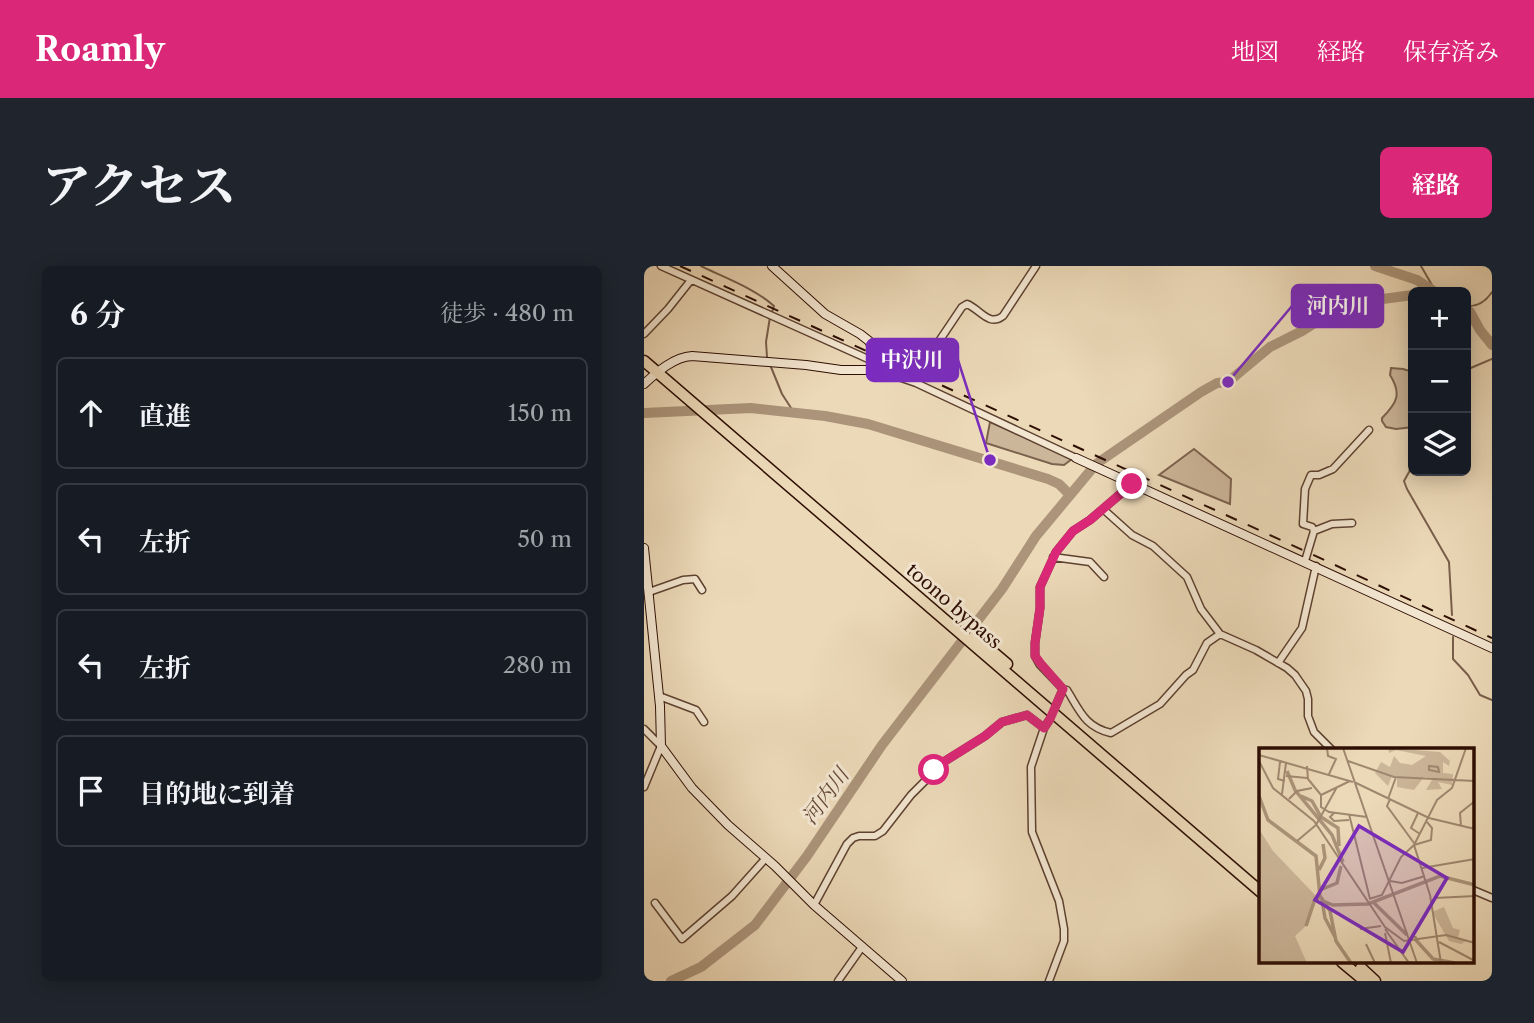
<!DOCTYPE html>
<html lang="ja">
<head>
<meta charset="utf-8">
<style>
  body { margin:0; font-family:"Libre Caslon Text","Noto Serif JP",serif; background:#20242c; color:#f1f3f6 }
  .controls { position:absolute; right:21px; top:21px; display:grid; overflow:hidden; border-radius:10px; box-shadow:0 4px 18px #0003 }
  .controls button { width:63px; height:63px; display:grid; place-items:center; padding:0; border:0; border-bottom:2px solid #363941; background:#171b24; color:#f1f3f6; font:35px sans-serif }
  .stop { position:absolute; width:21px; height:21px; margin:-16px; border:5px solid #db2777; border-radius:50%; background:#fff }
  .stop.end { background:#db2777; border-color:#fff; box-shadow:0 2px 7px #0008 }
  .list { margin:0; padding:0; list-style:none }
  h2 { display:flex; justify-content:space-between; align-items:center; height:91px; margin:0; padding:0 28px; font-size:30px }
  h2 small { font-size:23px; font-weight:400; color:#9ea1a6 }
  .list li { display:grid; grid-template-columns:46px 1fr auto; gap:21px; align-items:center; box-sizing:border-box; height:112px; margin:0 14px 14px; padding:0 14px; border:2px solid #363941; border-radius:10px }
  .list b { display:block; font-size:26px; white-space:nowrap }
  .list em { font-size:23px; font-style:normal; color:#9ea1a6 }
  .icon { flex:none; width:38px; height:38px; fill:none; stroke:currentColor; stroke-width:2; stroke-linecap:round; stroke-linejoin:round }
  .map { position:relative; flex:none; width:848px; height:715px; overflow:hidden; border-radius:10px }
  header { display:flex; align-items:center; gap:42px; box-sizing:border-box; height:98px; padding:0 35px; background:#db2777; color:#fff }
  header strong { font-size:33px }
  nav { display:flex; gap:38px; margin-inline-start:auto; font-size:24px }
  .intro { display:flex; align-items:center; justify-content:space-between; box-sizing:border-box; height:168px; padding:0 42px }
  h1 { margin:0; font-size:49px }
  .button { padding:18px 32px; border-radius:10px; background:#db2777; color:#fff; font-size:24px; font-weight:700 }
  main { display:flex; gap:42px; padding:0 42px }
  aside { flex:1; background:#171b24; border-radius:10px; box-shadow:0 4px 18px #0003 }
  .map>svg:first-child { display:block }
  .green { fill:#ccb699; stroke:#7c624e; stroke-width:2 }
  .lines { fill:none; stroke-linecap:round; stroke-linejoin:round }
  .stream { stroke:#795e4a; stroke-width:2 }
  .river { stroke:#ab947a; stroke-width:10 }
  .street-casing { stroke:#5d4130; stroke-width:9 }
  .secondary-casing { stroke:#2d0e03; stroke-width:10 }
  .highway-casing { stroke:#2d0e03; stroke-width:13 }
  .street { stroke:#f3e6d1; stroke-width:6 }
  .secondary { stroke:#f3e6d1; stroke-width:8 }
  .highway { stroke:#ecd9b8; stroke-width:10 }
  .rail { stroke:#2d0e03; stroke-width:2; stroke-dasharray:12 12; stroke-linecap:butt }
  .route { stroke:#db2777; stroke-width:9 }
  .labels { text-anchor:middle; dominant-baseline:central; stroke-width:6; stroke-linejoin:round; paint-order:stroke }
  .street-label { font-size:19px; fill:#2d0e03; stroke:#f3e6d1 }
  .water-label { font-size:21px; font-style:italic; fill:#664a39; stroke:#f3e6d1 }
  .inset-river { fill:none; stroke:#ab947a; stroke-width:3.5 }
  .inset-road { fill:none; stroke:#a08870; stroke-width:2 }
  .view { fill:#7b2cbf; fill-opacity:0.15; stroke:#7b2cbf; stroke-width:3.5 }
  .inset-edge { fill:none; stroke:#2d0e03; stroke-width:3.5 }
  .leader { fill:none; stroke:#7b2cbf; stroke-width:2.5 }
  .callout-dot { fill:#7b2cbf; stroke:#f3e6d1; stroke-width:2.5 }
  .callout { fill:#7b2cbf; stroke:#7b2cbf; stroke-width:2.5 }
  .callout-label { font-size:21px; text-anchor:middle; font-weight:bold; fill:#fff }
</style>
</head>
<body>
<header>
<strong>Roamly</strong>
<nav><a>地図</a><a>経路</a><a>保存済み</a></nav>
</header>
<div class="intro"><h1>アクセス</h1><a class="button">経路</a></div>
<main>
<aside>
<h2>6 分<small>徒歩 · 480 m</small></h2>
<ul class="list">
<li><svg class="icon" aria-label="ahead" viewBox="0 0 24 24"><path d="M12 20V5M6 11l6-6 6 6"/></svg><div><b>直進</b></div><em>150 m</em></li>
<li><svg class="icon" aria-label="left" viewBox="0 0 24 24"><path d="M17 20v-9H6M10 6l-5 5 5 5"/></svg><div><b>左折</b></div><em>50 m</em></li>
<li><svg class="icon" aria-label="left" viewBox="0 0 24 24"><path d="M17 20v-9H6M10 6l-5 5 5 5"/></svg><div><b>左折</b></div><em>280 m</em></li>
<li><svg class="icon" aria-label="arrive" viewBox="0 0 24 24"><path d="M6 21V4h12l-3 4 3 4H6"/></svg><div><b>目的地に到着</b></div></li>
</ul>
</aside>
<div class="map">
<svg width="848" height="715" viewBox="0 0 848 715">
  <rect width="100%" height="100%" fill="#ecd9b8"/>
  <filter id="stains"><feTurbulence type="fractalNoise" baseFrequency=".00286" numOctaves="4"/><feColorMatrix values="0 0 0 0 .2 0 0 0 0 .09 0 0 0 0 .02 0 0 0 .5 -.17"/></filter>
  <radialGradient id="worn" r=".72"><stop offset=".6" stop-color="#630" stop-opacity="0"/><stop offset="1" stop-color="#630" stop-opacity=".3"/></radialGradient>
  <!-- green -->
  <path class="green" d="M747 102 759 103 769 106V161L752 163 742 161 738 155V152C753 137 758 128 746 109Z
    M346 156 428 193 420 199 408 198 342 177Z
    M550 183 587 213 586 238 515 209Z"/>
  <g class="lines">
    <!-- stream -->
    <path class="stream" d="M57 0C81 12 110 22 130 40L128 46
      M777 0 792 26
      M822 40C833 41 842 35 848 26
      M123 91 122 76 126 51
      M127 101 138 128 149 145
      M822 104 848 93
      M769 199 760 215 763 223 805 296 808 349
      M809 371V393L824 409 836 429 848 434"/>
    <!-- river -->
    <path class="river" d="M731 0 773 14 791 26
      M822 43 826 46 836 64 848 79
      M0 147 107 142 181 150 224 158 404 213 415 218 426 229
      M27 715 57 701 111 659 163 590 238 479 358 323 392 270 452 198 557 126 573 117 584 116 626 81 658 65 696 41 731 34 769 29"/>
    <defs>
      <path id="street" d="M17 0 233 97
        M0 68 24 43 47 14
        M229 83C246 86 264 105 281 96L318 41 323 38C337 44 345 61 359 50L392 0
        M234 104 272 117 432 192
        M488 218 446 254 429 265 412 286 396 321V342L391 377V390L396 399 419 423 423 424C436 445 441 461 467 467L516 438 542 409 549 404 563 377 576 368
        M459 243 488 269 509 280 543 311 557 343 576 368 612 384 643 402 651 409 662 425 664 433V450L670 466 688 484
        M670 265 688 258 708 257
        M409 291 446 296 460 311
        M661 295 670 265 668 261 659 258 661 223 667 209H675L689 203 725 164
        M5 326 39 314 51 313 58 324
        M634 397 658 362 672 300
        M15 430 52 444 60 456
        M0 463 17 480 0 521
        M829 624 848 632
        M11 637 38 673 88 630 122 592
        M170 639 203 578 209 572 215 570H231L239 565 267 529 301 495 341 470 358 456 383 449 400 462
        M194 715 218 681
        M405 715 420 675V663L415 635 388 566 387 501 400 462 406 453 419 423"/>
      <path id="secondary" d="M0 118C13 106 30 91 48 90L162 99 197 104H234L231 88 225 75 216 68 181 48 128 0
        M432 192 848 382
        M0 282 16 440 17 480 48 522 84 559 131 600 170 639 258 715"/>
      <path id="highway" d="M0 95 617 626
        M330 370 363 398
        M698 696 721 715
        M717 702 731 715"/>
    </defs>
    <!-- street casing -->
    <use href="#street" class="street-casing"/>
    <!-- secondary casing -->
    <use href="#secondary" class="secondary-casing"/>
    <!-- highway casing -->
    <use href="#highway" class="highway-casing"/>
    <!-- street -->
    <use href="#street" class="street"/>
    <!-- secondary -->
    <use href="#secondary" class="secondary"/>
    <!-- highway -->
    <use href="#highway" class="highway"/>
    <!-- rail -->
    <path class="rail" d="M36 0 663 286 848 372"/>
  </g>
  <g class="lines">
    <!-- route -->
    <path class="route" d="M290 504 301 495 341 470 358 456 383 449 400 462 406 453 419 423 397 398 391 390V377L396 342V321L412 286 429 265 446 254 488 218"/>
  </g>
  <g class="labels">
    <!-- street labels -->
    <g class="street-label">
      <text transform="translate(310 340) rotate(41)">toono bypass</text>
    </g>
    <!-- water labels -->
    <g class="water-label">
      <text transform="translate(181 530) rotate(-54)">河内川</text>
    </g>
  </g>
  <!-- overview -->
  <g transform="translate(615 482)">
    <rect width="215" height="215" fill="#ecd9b8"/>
    <path d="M129 0 181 4 191 13 190 18 184 14V25L194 26 193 37 179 34 183 41 167 42 174 30 165 29 155 42 138 39V29L133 28 129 38 116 25 122 14 131 19 135 8 141 15 153 17 167 8 137 2 130 5ZM0 81 14 103 57 148 48 177 36 188 48 215H0ZM185 159 194 180 201 182 199 189 207 193 202 196 190 193 173 164Z" fill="#ccb699"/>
    <path class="inset-river" d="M28 23 36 42 73 87 84 114M0 48 9 72 57 108 61 148 71 163 77 193 92 215M42 48 53 53 62 69 79 80 80 98M60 122 66 110 64 96M61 142 78 135 82 118M63 152 66 170 76 189M64 153 74 157 109 156 181 128 216 137M114 154 148 187M47 178 56 151 62 149M156 191 174 211 196 215"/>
    <path class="inset-road" d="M68 0 69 8 77 11 70 26M84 0 158 215M0 7 94 34M0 13 14 40 55 73 126 179 145 193 187 187 216 195M89 13 135 29 216 33M21 14 19 31 26 33M48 18 49 31 62 47M170 18 179 19 180 24 170 22ZM27 28 48 30M95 34 170 70 216 81M23 46 27 15M62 47V59L70 64 108 69M62 47 91 33M30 51 38 43 53 40M129 51 137 29M131 51 128 58 155 95M75 65 71 69 75 73 90 72M159 65 152 80 161 86M90 66 111 151M57 77 78 39M202 78 201 65 216 53M38 93 57 77M155 97 172 92 173 80 168 74M163 120 216 111M131 133 143 135 166 128M110 151 123 147 142 109 155 97M101 181 122 178M126 181 150 215M126 185 132 215M158 190 154 188 176 150 216 148M180 194 216 213M107 196 116 215M182 215 171 147 155 97 178 52 193 40 207 0"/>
    <path class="view" d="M100 78 188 130 144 204 56 152Z"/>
    <rect width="215" height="215" class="inset-edge"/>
  </g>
  <!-- callouts -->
  <path class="leader" d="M584 116L648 40M346 194L314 94"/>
  <g class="callout-dot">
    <circle cx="584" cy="116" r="7"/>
    <circle cx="346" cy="194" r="7"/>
  </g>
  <g class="callout">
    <rect x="648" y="19" width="91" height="42" rx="7"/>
    <rect x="223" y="73" width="91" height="42" rx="7"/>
  </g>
  <g class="callout-label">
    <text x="694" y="47">河内川</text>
    <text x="268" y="101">中沢川</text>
  </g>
  <rect width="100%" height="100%" filter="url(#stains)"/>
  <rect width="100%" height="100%" fill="url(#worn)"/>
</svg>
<div class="controls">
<button>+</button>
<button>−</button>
<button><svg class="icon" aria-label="layers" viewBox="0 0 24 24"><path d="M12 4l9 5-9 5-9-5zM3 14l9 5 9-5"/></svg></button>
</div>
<div class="stop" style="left:290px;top:504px"></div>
<div class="stop end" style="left:488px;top:218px"></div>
</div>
</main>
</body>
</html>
